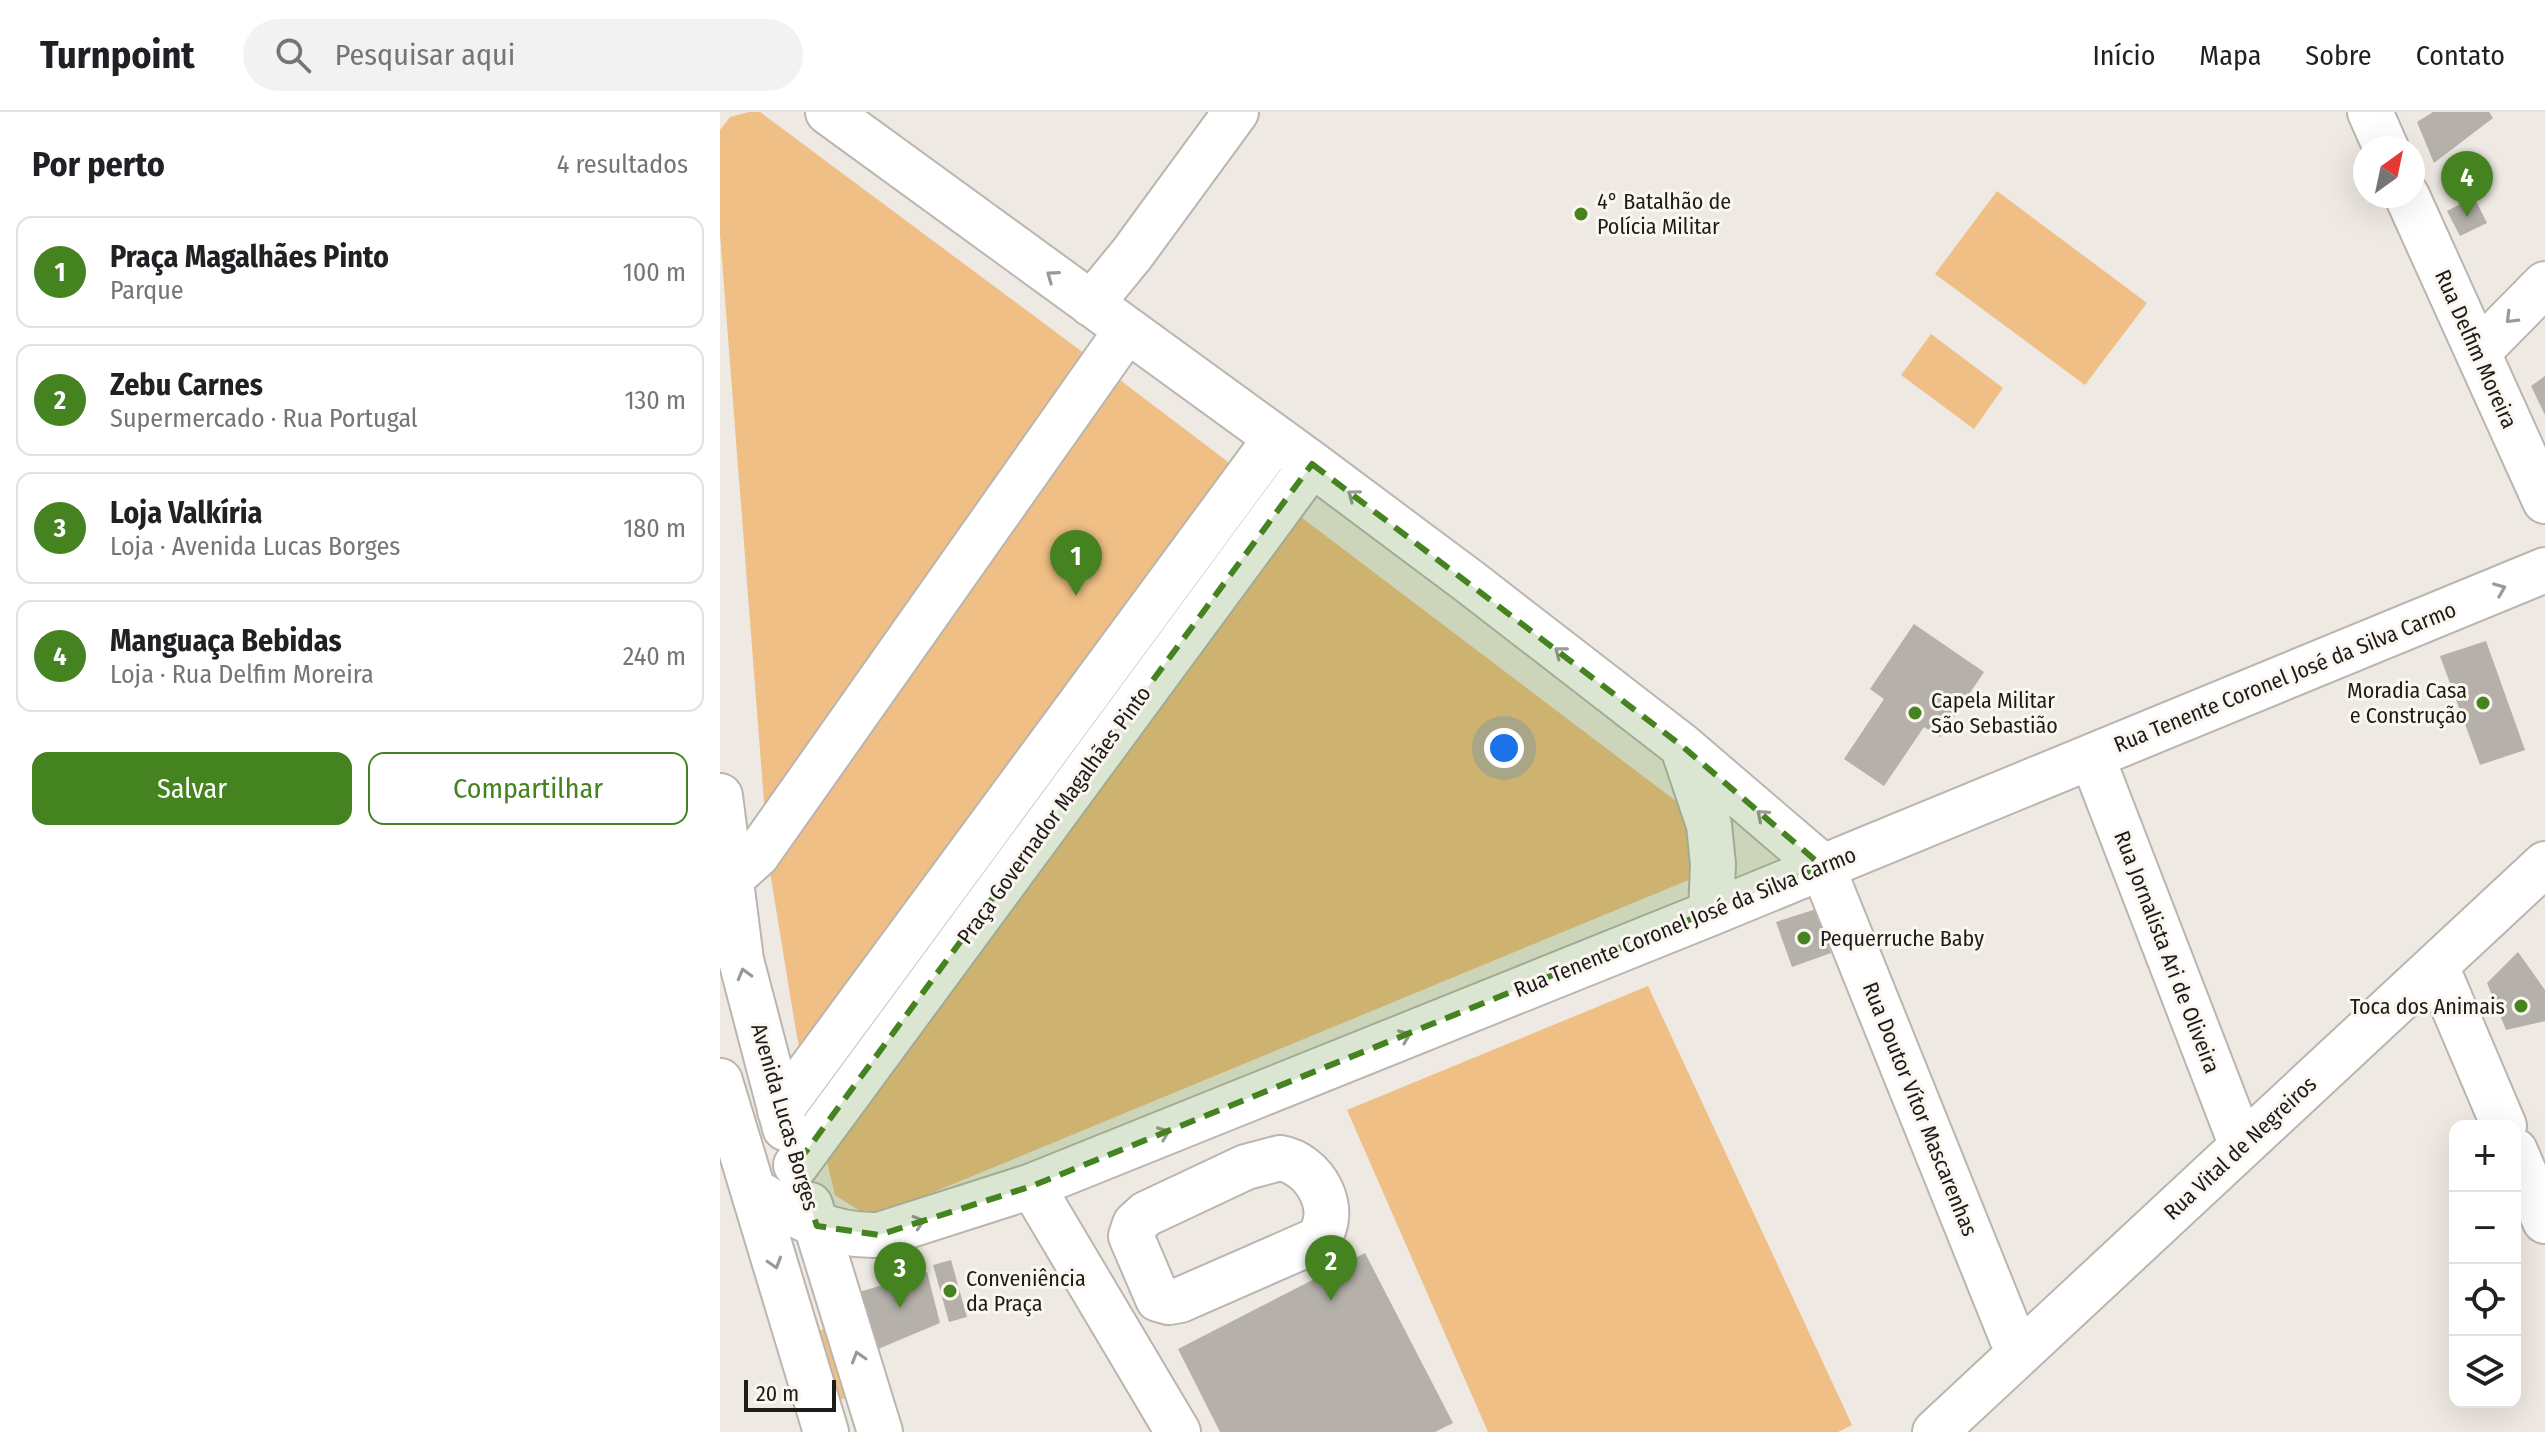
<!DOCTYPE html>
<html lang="pt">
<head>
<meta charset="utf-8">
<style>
  body { margin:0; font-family:"Fira Sans Condensed",sans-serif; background:#f2f2f2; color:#202124 }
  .controls { position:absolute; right:24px; bottom:24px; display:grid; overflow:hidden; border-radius:16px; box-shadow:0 8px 32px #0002 }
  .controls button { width:72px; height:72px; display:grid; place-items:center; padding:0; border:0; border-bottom:2px solid #e0e0e0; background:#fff; color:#202124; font:40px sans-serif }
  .compass { position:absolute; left:1633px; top:24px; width:72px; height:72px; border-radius:50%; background:#fff; box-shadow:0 8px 32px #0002; rotate:33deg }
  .scale { position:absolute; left:24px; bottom:20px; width:92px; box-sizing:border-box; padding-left:8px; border:4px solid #1e1c1a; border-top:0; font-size:22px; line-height:28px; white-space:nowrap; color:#1e1c1a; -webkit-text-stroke:6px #fbf6f0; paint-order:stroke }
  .you { position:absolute; left:784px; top:636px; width:28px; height:28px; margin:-20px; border:6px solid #fff; border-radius:50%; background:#1a73e8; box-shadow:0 0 0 12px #1a73e833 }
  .badge { display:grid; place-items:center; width:52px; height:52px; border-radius:50%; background:#458220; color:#fff; font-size:26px; font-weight:700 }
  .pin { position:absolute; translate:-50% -66px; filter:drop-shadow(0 2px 4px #0008) }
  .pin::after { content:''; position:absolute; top:42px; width:28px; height:24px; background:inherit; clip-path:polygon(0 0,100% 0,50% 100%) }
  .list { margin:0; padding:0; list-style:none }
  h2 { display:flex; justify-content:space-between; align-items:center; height:104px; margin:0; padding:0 32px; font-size:34px }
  h2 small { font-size:26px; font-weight:400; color:#757577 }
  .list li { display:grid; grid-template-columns:52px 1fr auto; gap:24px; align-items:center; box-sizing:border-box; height:112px; margin:0 16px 16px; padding:0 16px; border:2px solid #e0e0e0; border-radius:16px }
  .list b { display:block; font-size:30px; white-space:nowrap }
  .list p { margin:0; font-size:26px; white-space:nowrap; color:#757577 }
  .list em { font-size:26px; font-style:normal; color:#757577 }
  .actions { display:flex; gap:16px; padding:24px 32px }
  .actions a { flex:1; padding:18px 0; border:2px solid #458220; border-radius:16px; text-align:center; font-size:28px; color:#458220 }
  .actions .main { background:#458220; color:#fff }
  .icon { flex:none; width:44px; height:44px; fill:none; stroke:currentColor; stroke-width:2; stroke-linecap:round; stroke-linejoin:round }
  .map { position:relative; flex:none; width:1825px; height:1320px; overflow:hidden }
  header { display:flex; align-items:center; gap:48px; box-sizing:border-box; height:112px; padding:0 40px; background:#fff; border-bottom:2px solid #e0e0e0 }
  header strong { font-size:38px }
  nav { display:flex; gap:44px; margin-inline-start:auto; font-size:28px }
  .search { width:560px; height:72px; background:#f2f2f2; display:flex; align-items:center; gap:20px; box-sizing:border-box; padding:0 28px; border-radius:44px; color:#757577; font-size:30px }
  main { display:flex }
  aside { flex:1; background:#fff }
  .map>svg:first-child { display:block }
  .green { fill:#efbf85 }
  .building { fill:#b5b0aa }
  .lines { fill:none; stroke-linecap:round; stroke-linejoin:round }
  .minor-casing { stroke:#bbb5af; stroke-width:48 }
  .minor { stroke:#fff; stroke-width:44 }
  .oneway { stroke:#9a9998 }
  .marked { fill:#458220; fill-opacity:0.2; stroke:#458220; stroke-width:6; stroke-dasharray:16 10; stroke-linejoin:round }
  .poi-dot { fill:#458220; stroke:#fbf6f0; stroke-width:3 }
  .labels { text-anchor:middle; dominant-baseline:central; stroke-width:6; stroke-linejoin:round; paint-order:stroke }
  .poi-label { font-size:22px; fill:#1e1c1a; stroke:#fbf6f0; text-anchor:start }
  .street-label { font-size:22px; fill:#1e1c1a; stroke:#fbf6f0 }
</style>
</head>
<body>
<header>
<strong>Turnpoint</strong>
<div class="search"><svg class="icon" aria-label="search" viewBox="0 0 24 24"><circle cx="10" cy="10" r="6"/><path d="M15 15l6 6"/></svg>Pesquisar aqui</div>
<nav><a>Início</a><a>Mapa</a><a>Sobre</a><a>Contato</a></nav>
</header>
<main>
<aside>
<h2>Por perto<small>4 resultados</small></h2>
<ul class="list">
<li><span class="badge">1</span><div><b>Praça Magalhães Pinto</b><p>Parque</p></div><em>100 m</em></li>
<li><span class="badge">2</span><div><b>Zebu Carnes</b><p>Supermercado · Rua Portugal</p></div><em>130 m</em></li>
<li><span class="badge">3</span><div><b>Loja Valkíria</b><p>Loja · Avenida Lucas Borges</p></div><em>180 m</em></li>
<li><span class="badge">4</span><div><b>Manguaça Bebidas</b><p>Loja · Rua Delfim Moreira</p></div><em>240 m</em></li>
</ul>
<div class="actions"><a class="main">Salvar</a><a>Compartilhar</a></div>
</aside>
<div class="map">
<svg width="1825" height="1320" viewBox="0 0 1825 1320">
  <rect width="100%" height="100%" fill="#eee9e2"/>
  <!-- green -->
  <path class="green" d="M29 0H40L396 265 973 702 971 767 151 1106 115 1083 77 925 49 754 0 122V18L10 5Z
    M1277 79 1427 191 1365 273 1215 162Z
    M1211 222 1283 276 1254 317 1181 263Z
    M928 874 1132 1313 1118 1320H768L627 998Z
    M105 1217 131 1285 113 1289 89 1220Z"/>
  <!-- building -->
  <path class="building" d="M1713 0H1769L1773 6 1714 51 1697 10Z
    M1754 85 1767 111 1740 124 1727 99Z
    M1825 264V303L1811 274Z
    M1194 512 1264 560 1220 625 1204 615 1164 674 1124 647 1164 587 1150 577Z
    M1766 529 1805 638 1760 653 1720 544Z
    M1096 797 1111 841 1072 855 1056 810Z
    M1798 840 1825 878V909L1786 918 1767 871Z
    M645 1141 733 1311 715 1320H500L458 1237Z
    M231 1148 247 1205 229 1210 213 1153Z
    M207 1160 220 1211 158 1237 139 1180Z"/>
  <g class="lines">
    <defs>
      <path id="minor" d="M108 0 592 352 750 470 962 634 1102 754 1298 1241
        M1650 0 1666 36
        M1687 84 1825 389
        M371 192 412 142 516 0
        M1758 240 1825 172
        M963 636 989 713 993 752 991 801
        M1372 645 1522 1034
        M0 684 21 848 65 1016
        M9 768 37 743 407 218
        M1716 854 1784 1014
        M0 969 106 1320
        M60 999 556 326
        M1795 1039 1825 1109
        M560 1046C595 1052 621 1098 597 1128L460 1188 449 1190 438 1187 411 1124 415 1112 426 1102 526 1055Z
        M76 1053 592 352
        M312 1074 458 1320
        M33 1078C73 1103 110 1125 159 1123L312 1074 991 801 1825 458
        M90 1093 160 1320
        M1215 1320 1825 752"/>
    </defs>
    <!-- minor casing -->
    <use href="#minor" class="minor-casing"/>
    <!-- minor -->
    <use href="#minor" class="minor"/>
  </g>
  <!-- one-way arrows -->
  <defs><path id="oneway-chevron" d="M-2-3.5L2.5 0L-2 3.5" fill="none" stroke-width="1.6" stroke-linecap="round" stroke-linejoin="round" transform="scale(2)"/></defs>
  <g class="oneway">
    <use href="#oneway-chevron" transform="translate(332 164) rotate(-144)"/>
    <use href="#oneway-chevron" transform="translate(1791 206) rotate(135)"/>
    <use href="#oneway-chevron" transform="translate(633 383) rotate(-143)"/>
    <use href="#oneway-chevron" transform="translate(1780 477) rotate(-22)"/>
    <use href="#oneway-chevron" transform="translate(840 540) rotate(-142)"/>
    <use href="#oneway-chevron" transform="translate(1042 703) rotate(-139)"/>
    <use href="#oneway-chevron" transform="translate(24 862) rotate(-105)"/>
    <use href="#oneway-chevron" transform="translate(685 924) rotate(-22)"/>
    <use href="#oneway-chevron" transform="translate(444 1021) rotate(-22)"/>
    <use href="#oneway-chevron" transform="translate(199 1110) rotate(-18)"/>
    <use href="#oneway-chevron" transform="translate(55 1151) rotate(73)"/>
    <use href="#oneway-chevron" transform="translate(138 1245) rotate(-107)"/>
  </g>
  <!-- marked area -->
  <path class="marked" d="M592 352 962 634 1102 754 312 1074 159 1123 97 1114 76 1053Z"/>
  <!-- markers -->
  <g class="poi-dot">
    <circle cx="861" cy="102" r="8"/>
    <circle cx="1763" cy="591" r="8"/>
    <circle cx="1195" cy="601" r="8"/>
    <circle cx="1084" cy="826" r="8"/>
    <circle cx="1801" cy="894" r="8"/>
    <circle cx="230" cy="1179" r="8"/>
  </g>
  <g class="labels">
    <!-- poi labels -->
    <g class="poi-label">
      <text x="877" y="89">4° Batalhão de<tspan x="877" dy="25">Polícia Militar</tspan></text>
      <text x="1747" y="578" text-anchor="end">Moradia Casa<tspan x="1747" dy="25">e Construção</tspan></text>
      <text x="1211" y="588">Capela Militar<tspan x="1211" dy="25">São Sebastião</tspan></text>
      <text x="1100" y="826">Pequerruche Baby</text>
      <text x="1785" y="894" text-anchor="end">Toca dos Animais</text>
      <text x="246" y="1166">Conveniência<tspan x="246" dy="25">da Praça</tspan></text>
    </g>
    <!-- street labels -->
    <g class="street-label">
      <text transform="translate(1756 237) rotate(66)">Rua Delfim Moreira</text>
      <text transform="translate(1565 565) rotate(-22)">Rua Tenente Coronel José da Silva Carmo</text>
      <text transform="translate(334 703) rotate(-54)">Praça Governador Magalhães Pinto</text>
      <text transform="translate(965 810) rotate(-22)">Rua Tenente Coronel José da Silva Carmo</text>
      <text transform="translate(1447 840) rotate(69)">Rua Jornalista Ari de Oliveira</text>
      <text transform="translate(1200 997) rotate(68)">Rua Doutor Vítor Mascarenhas</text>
      <text transform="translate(65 1005) rotate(74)">Avenida Lucas Borges</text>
      <text transform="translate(1520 1036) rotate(-43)">Rua Vital de Negreiros</text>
    </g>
  </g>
</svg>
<div class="controls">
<button>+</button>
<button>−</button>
<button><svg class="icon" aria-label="locate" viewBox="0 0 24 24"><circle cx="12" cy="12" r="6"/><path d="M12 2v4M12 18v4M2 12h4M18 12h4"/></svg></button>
<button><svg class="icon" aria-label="layers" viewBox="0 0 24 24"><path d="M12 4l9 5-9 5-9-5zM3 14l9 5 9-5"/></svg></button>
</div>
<svg class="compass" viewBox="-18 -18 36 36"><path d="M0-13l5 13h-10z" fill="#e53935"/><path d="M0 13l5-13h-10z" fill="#757577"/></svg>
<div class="scale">20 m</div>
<div class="you"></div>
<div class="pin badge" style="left:356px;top:484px">1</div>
<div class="pin badge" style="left:611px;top:1189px">2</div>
<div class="pin badge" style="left:180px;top:1196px">3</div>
<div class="pin badge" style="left:1747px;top:105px">4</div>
</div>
</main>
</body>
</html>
